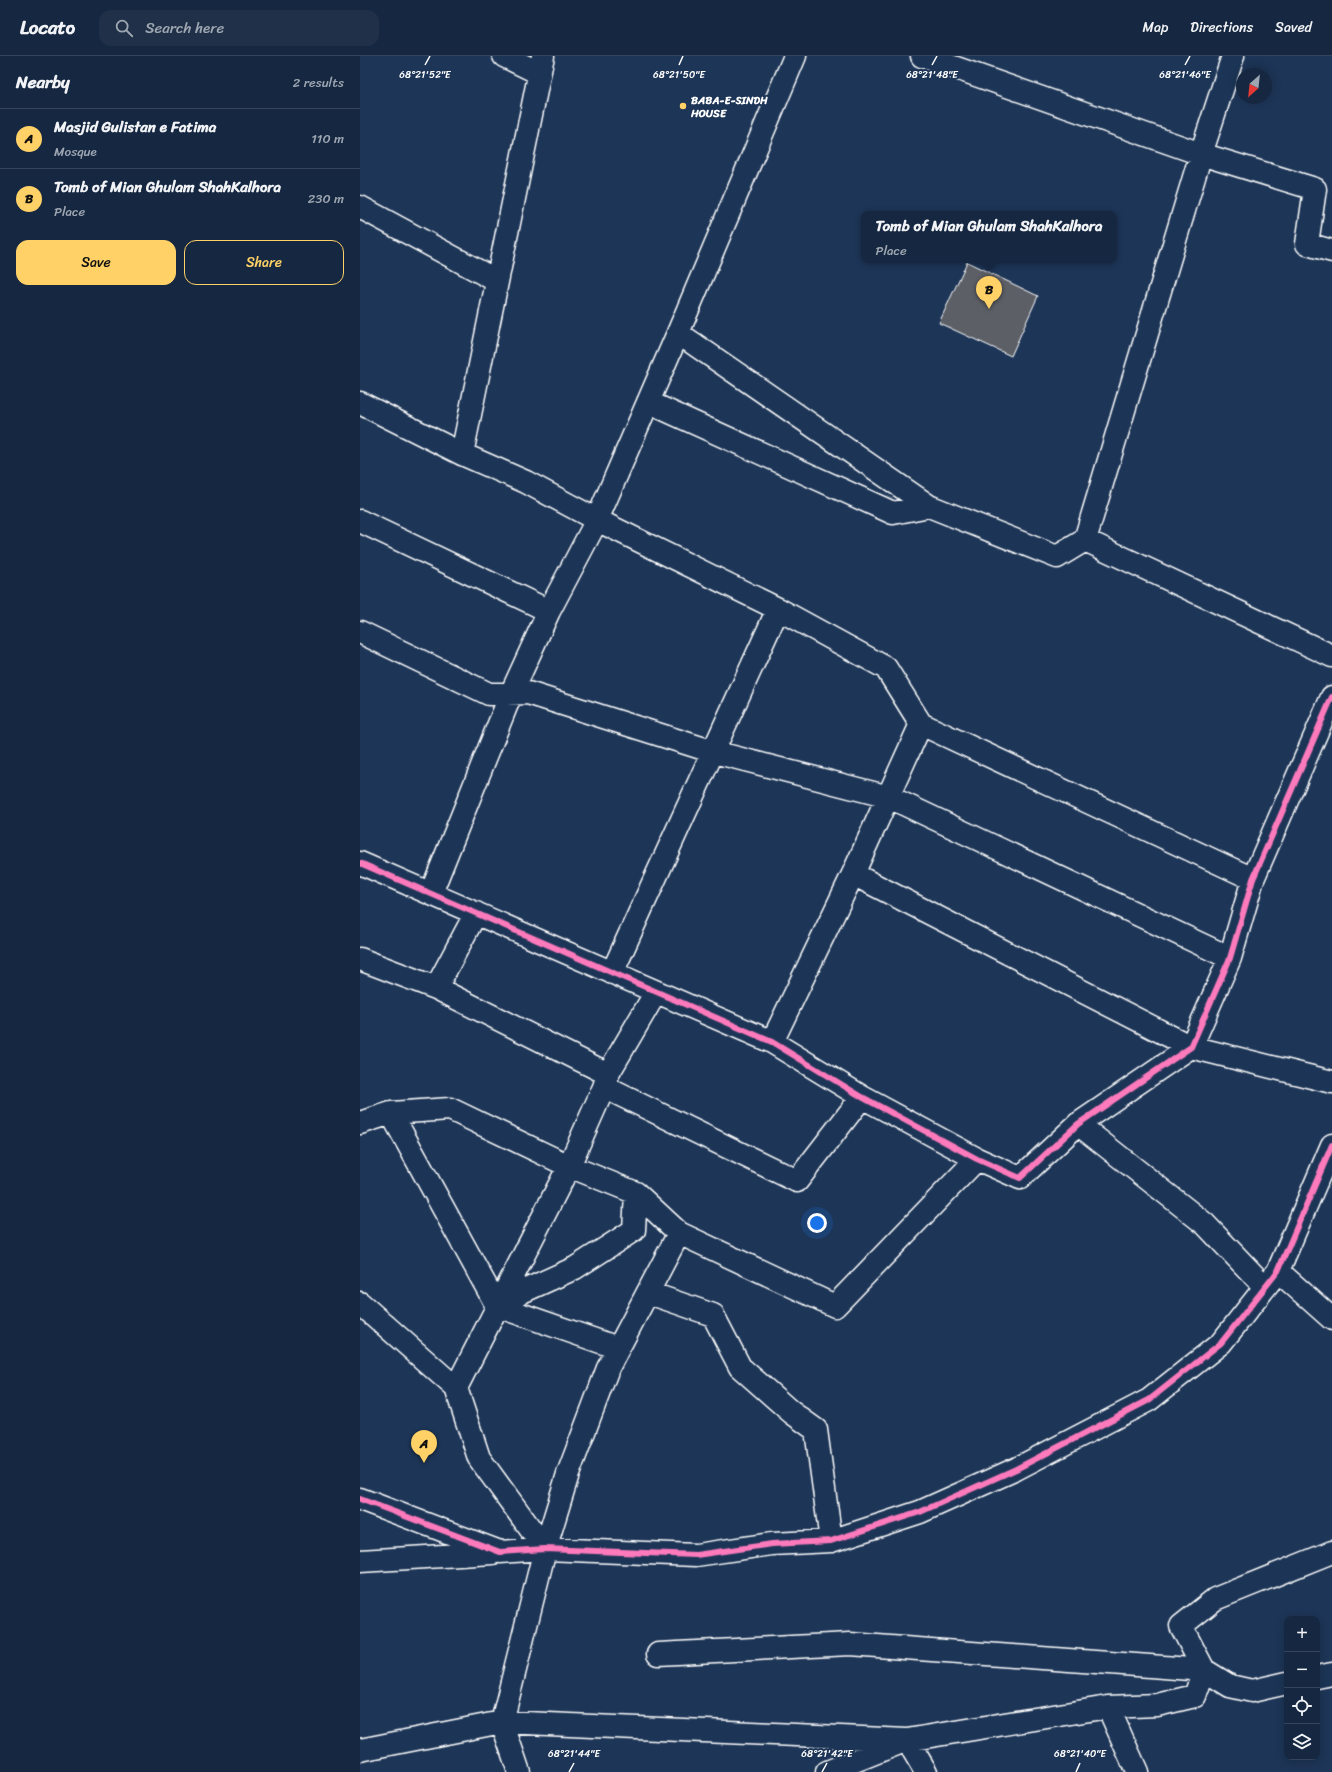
<!DOCTYPE html>
<html lang="en">
<head>
<meta charset="utf-8">
<style>
  body { margin:0; font-family:Sriracha,sans-serif; background:#1f3048; color:#f1f3f6 }
  .controls { position:absolute; right:12px; bottom:12px; display:grid; overflow:hidden; border-radius:8px; box-shadow:0 2px 10px #0003 }
  .controls button { width:36px; height:36px; display:grid; place-items:center; padding:0; border:0; border-bottom:1px solid #35445a; background:#162841; color:#f1f3f6; font:20px sans-serif }
  .compass { position:absolute; left:876px; top:12px; width:36px; height:36px; border-radius:50%; background:#162841; box-shadow:0 2px 10px #0003; rotate:207deg }
  .you { position:absolute; left:457px; top:1167px; width:14px; height:14px; margin:-10px; border:3px solid #fff; border-radius:50%; background:#1a73e8; box-shadow:0 0 0 6px #1a73e833 }
  .badge { display:grid; place-items:center; width:26px; height:26px; border-radius:50%; background:#ffd166; color:#111; font-size:13px; font-weight:700 }
  .pin { position:absolute; translate:-50% -33px; filter:drop-shadow(0 1px 2px #0008) }
  .pin::after { content:''; position:absolute; top:21px; width:14px; height:12px; background:inherit; clip-path:polygon(0 0,100% 0,50% 100%) }
  .popup { position:absolute; left:501px; top:155px; width:256px; height:52px; box-sizing:border-box; display:grid; place-content:center; border-radius:8px; background:#162841; filter:drop-shadow(0 1px 3px #0005); font-size:13px; white-space:nowrap; color:#9ea6b1 }
  .popup b { font-size:15px; color:#f1f3f6 }
  .popup::after { content:''; position:absolute; left:50%; top:100%; margin-left:-8px; border:8px solid transparent; border-top-color:#162841 }
  .list { margin:0; padding:0; list-style:none }
  h2 { display:flex; justify-content:space-between; align-items:center; height:52px; margin:0; padding:0 16px; font-size:17px }
  h2 small { font-size:13px; font-weight:400; color:#9ea6b1 }
  .list li { display:grid; grid-template-columns:26px 1fr auto; gap:12px; align-items:center; box-sizing:border-box; height:60px; padding:0 16px; border-top:1px solid #35445a }
  .list b { display:block; font-size:15px; white-space:nowrap }
  .list p { margin:0; font-size:13px; white-space:nowrap; color:#9ea6b1 }
  .list em { font-size:13px; font-style:normal; color:#9ea6b1 }
  .actions { display:flex; gap:8px; padding:12px 16px }
  .actions a { flex:1; padding:9px 0; border:1px solid #ffd166; border-radius:12px; text-align:center; font-size:14px; color:#ffd166 }
  .actions .main { background:#ffd166; color:#111 }
  .icon { flex:none; width:22px; height:22px; fill:none; stroke:currentColor; stroke-width:2; stroke-linecap:round; stroke-linejoin:round }
  .map { position:relative; flex:none; width:972px; height:1716px; overflow:hidden }
  header { display:flex; align-items:center; gap:24px; box-sizing:border-box; height:56px; padding:0 20px; background:#162841; border-bottom:1px solid #35445a }
  header strong { font-size:19px }
  nav { display:flex; gap:22px; margin-inline-start:auto; font-size:14px }
  .search { width:280px; height:36px; background:#1f3048; display:flex; align-items:center; gap:10px; box-sizing:border-box; padding:0 14px; border-radius:12px; color:#9ea6b1; font-size:15px }
  main { display:flex }
  aside { flex:1; background:#162841 }
  .map>svg:first-child { display:block }
  .building { fill:#5b5f66; stroke:#fff }
  .lines { fill:none; stroke-linecap:round; stroke-linejoin:round }
  .minor-casing { stroke:#fff; stroke-width:25 }
  .minor { stroke:#1d3557; stroke-width:22 }
  .cycleway-casing { stroke:#1d3557; stroke-width:8 }
  .cycleway { stroke:#fd7abc; stroke-width:6 }
  .ticks { fill:none; stroke:#fff; stroke-width:1.5 }
  .poi-dot { fill:#ffd166; stroke:#1d3557; stroke-width:1.5 }
  .labels { text-anchor:middle; dominant-baseline:central; stroke-width:4; stroke-linejoin:round; paint-order:stroke }
  .poi-label { font-size:11px; font-weight:bold; fill:#fff; stroke:#1d3557; text-anchor:start }
  .ticks-label { font-size:10px; text-anchor:middle; fill:#fff; stroke:#1d3557; stroke-width:4; stroke-linejoin:round; paint-order:stroke }
</style>
</head>
<body>
<header>
<strong>Locato</strong>
<div class="search"><svg class="icon" aria-label="search" viewBox="0 0 24 24"><circle cx="10" cy="10" r="6"/><path d="M15 15l6 6"/></svg>Search here</div>
<nav><a>Map</a><a>Directions</a><a>Saved</a></nav>
</header>
<main>
<aside>
<h2>Nearby<small>2 results</small></h2>
<ul class="list">
<li><span class="badge">A</span><div><b>Masjid Gulistan e Fatima</b><p>Mosque</p></div><em>110 m</em></li>
<li><span class="badge">B</span><div><b>Tomb of Mian Ghulam ShahKalhora</b><p>Place</p></div><em>230 m</em></li>
</ul>
<div class="actions"><a class="main">Save</a><a>Share</a></div>
</aside>
<div class="map">
<svg width="972" height="1716" viewBox="0 0 972 1716">
  <rect width="100%" height="100%" fill="#1d3557"/>
  <filter id="ink" filterUnits="userSpaceOnUse"><feTurbulence type="fractalNoise" baseFrequency=".025" numOctaves="2"/><feDisplacementMap in="SourceGraphic" scale="8" xChannelSelector="R" yChannelSelector="G"/><feConvolveMatrix kernelMatrix="1 2 1 2 8 2 1 2 1" color-interpolation-filters="sRGB"/></filter>
  <g filter="url(#ink)">
    <!-- building -->
    <path class="building" d="M607 206 678 240 651 300 579 267Z"/>
    <g class="lines">
      <defs>
        <path id="minor" d="M144 0 179 17
          M562 0 841 98 955 133 947 188 972 195
          M0 151 137 225
          M318 277 569 450
          M288 346 533 457 569 450 697 501 725 484 972 600
          M0 347 102 398 166 426 237 464 418 553 526 612 561 668
          M102 398 183 0
          M0 465 189 555
          M725 484 841 98 873 0
          M0 576 129 638 168 637 354 696 529 741 870 902
          M0 807 412 986 502 1041 617 1103 660 1122 718 1068 831 991 870 902 893 823 972 641
          M493 818 831 991 972 1026
          M71 837 151 638 189 555 237 464 318 277 435 0
          M0 903 76 932 248 1018
          M252 917 418 553
          M76 932 116 857
          M412 986 493 818 561 668 893 823
          M244 1031 437 1125 502 1041
          M31 1057 137 1250 258 1292
          M0 1067 31 1057 90 1053 209 1110 276 1137 319 1177 475 1250 617 1103
          M718 1068 845 1168 905 1231
          M918 1215 972 1263
          M289 1237 353 1259 380 1311 431 1356 456 1374 471 1485
          M0 1247 96 1332 119 1402 185 1493
          M137 1250 164 1235 215 1212 274 1174 276 1137
          M96 1332 209 1110 244 1031 248 1018 296 936
          M0 1443 140 1496 185 1493 336 1499 412 1488 471 1485 560 1456 656 1413 789 1344 861 1287 918 1215 972 1089
          M0 1505 133 1497
          M298 1598 490 1588 844 1614 870 1630 892 1635 927 1627
          M957 1621 972 1618
          M0 1694 142 1666 185 1493 208 1418 248 1312 319 1177
          M159 1716 142 1666 547 1684 748 1651
          M467 1716 547 1684 566 1716
          M777 1716 748 1651 797 1649 835 1640 844 1614 821 1570 855 1543 972 1496"/>
      </defs>
      <!-- minor casing -->
      <use href="#minor" class="minor-casing"/>
      <!-- minor -->
      <use href="#minor" class="minor"/>
      <defs>
        <path id="cycleway" d="M0 807 412 986 502 1041 617 1103 660 1122 718 1068 831 991 870 902 893 823 972 641
          M0 1443 140 1496 185 1493 336 1499 412 1488 471 1485 560 1456 656 1413 789 1344 861 1287 918 1215 972 1089"/>
      </defs>
      <!-- cycleway casing -->
      <use href="#cycleway" class="cycleway-casing"/>
      <!-- cycleway -->
      <use href="#cycleway" class="cycleway"/>
    </g>
  </g>
  <!-- ticks -->
  <path class="ticks" d="M65 9 70 0M319 9 323 0M572 9 577 0M825 9 830 0M209 1716 214 1707M462 1716 467 1707M716 1716 720 1707"/>
  <!-- markers -->
  <circle class="poi-dot" cx="323" cy="50" r="4"/>
  <g class="labels">
    <!-- poi labels -->
    <g class="poi-label">
      <text x="331" y="44">BABA-E-SINDH<tspan x="331" dy="13">HOUSE</tspan></text>
    </g>
  </g>
  <g class="ticks-label">
    <text x="65" y="22">68°21'52"E</text>
    <text x="319" y="22">68°21'50"E</text>
    <text x="572" y="22">68°21'48"E</text>
    <text x="825" y="22">68°21'46"E</text>
    <text x="214" y="1701">68°21'44"E</text>
    <text x="467" y="1701">68°21'42"E</text>
    <text x="720" y="1701">68°21'40"E</text>
  </g>
</svg>
<div class="controls">
<button>+</button>
<button>−</button>
<button><svg class="icon" aria-label="locate" viewBox="0 0 24 24"><circle cx="12" cy="12" r="6"/><path d="M12 2v4M12 18v4M2 12h4M18 12h4"/></svg></button>
<button><svg class="icon" aria-label="layers" viewBox="0 0 24 24"><path d="M12 4l9 5-9 5-9-5zM3 14l9 5 9-5"/></svg></button>
</div>
<svg class="compass" viewBox="-18 -18 36 36"><path d="M0-13l5 13h-10z" fill="#e53935"/><path d="M0 13l5-13h-10z" fill="#9ea6b1"/></svg>
<div class="you"></div>
<div class="pin badge" style="left:64px;top:1407px">A</div>
<div class="pin badge" style="left:629px;top:253px">B</div>
<div class="popup"><b>Tomb of Mian Ghulam ShahKalhora</b>Place</div>
</div>
</main>
</body>
</html>
